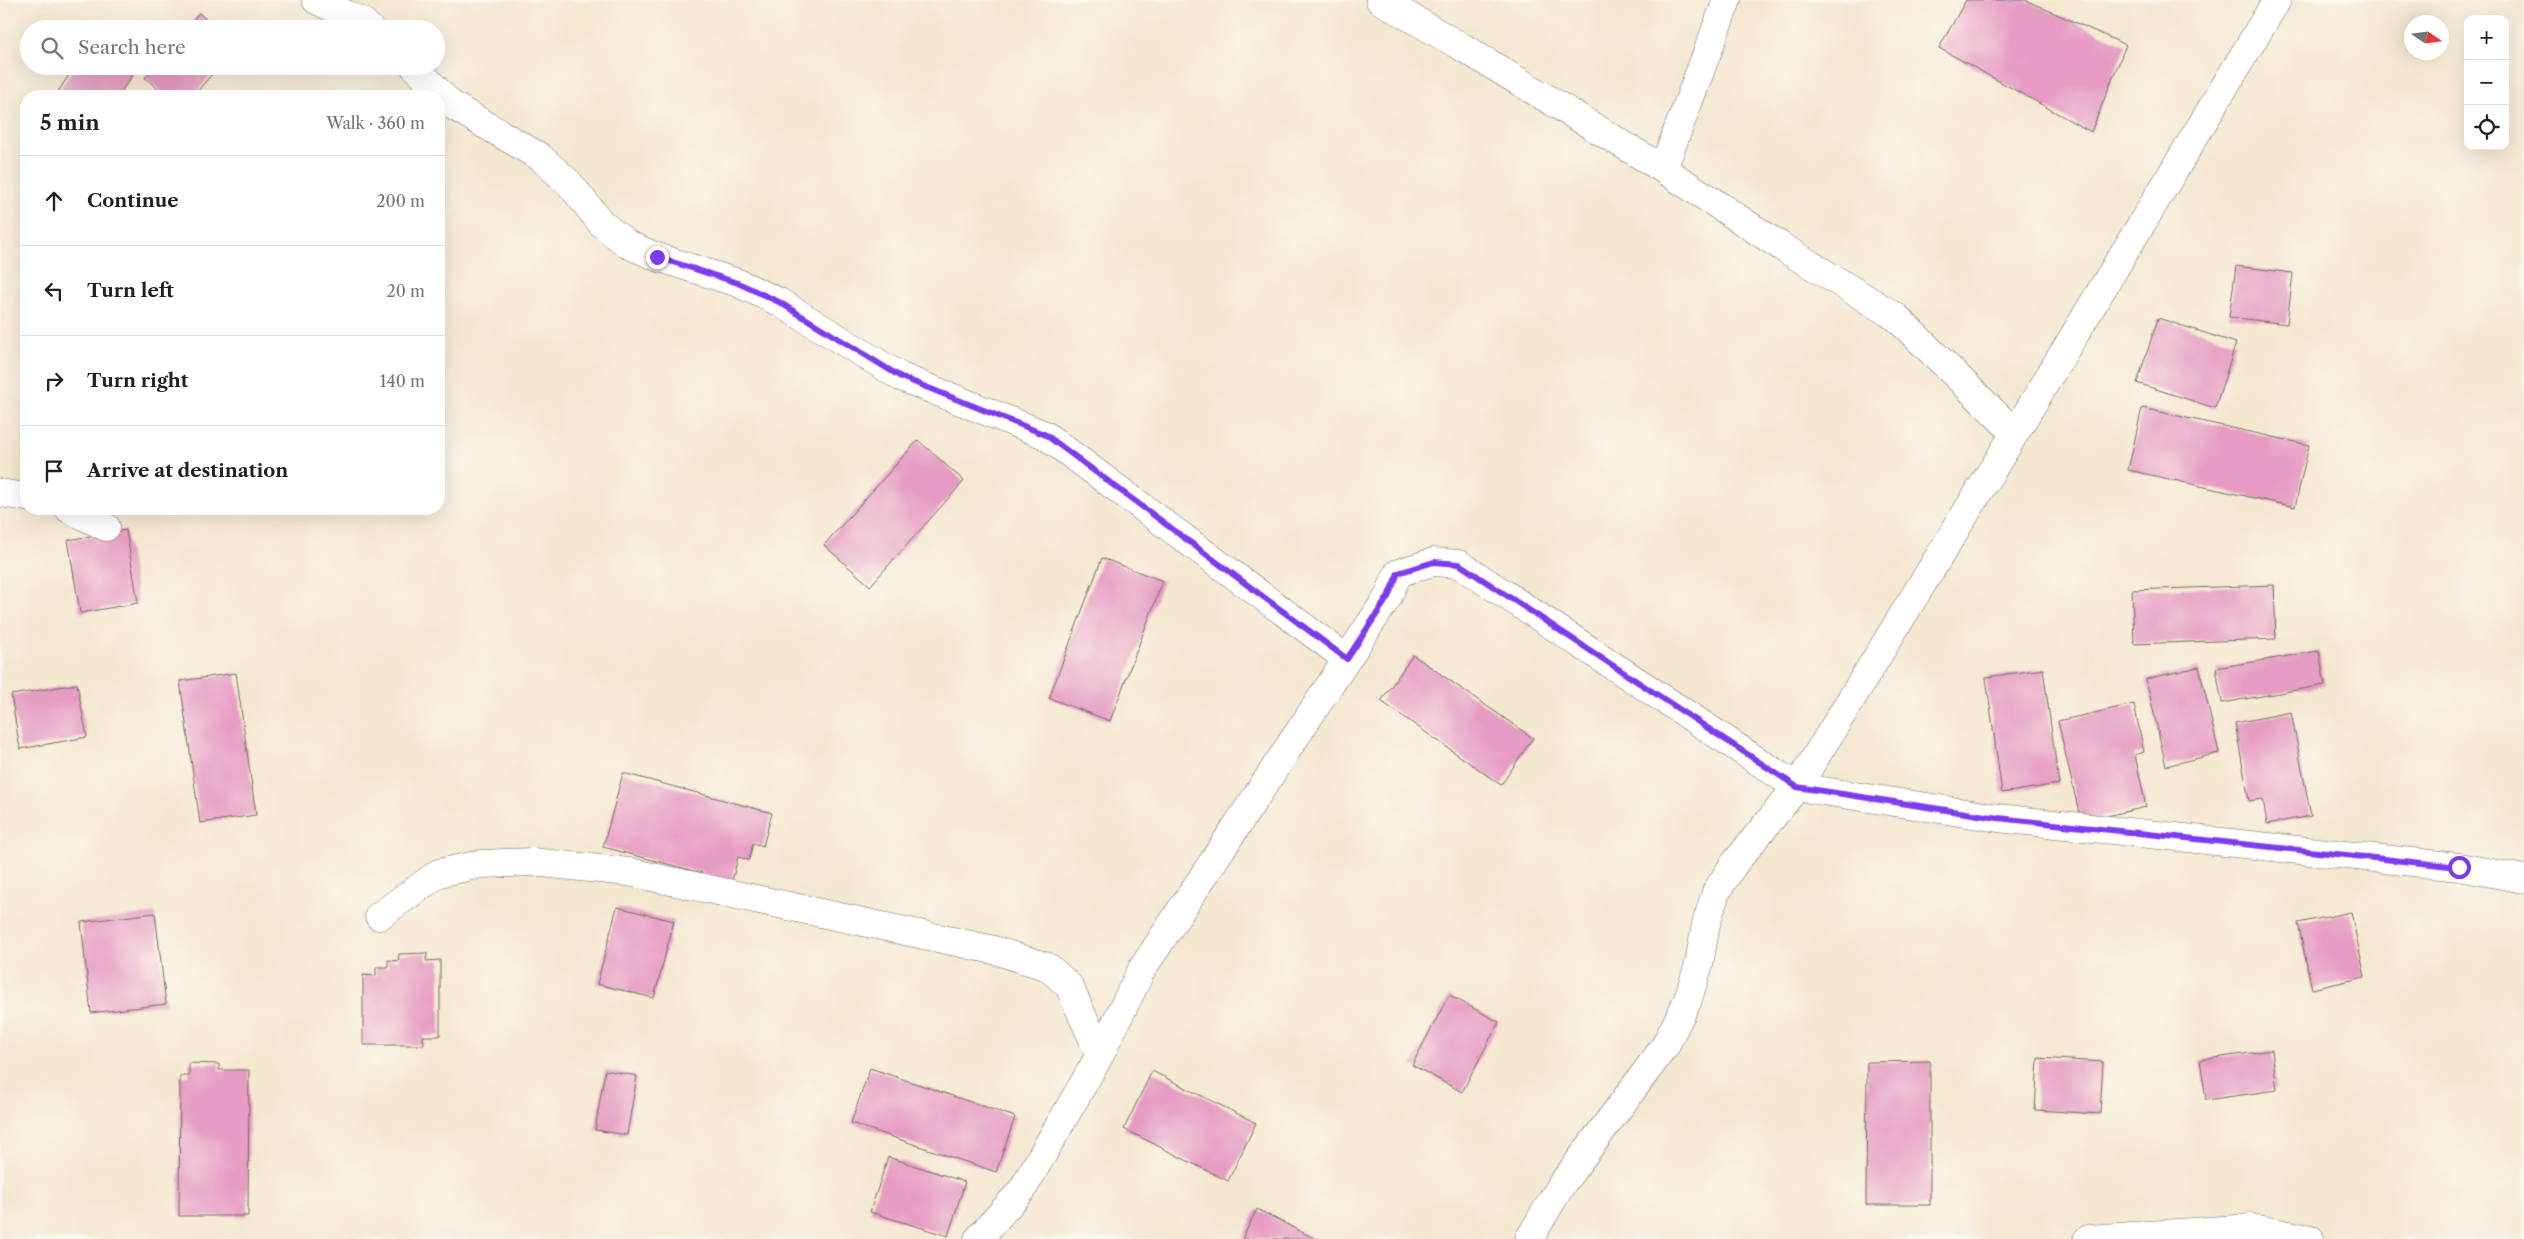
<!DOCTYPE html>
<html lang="en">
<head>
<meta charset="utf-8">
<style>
  body { margin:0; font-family:"Libre Caslon Text",serif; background:#f2f2f2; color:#202124 }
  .controls { position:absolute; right:15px; top:15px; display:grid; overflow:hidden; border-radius:10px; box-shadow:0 5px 20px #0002 }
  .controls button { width:45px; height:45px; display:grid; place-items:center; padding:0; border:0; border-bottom:1px solid #e0e0e0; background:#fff; color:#202124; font:25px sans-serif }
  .compass { position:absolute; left:2404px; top:15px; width:45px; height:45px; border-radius:50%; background:#fff; box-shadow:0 5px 20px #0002; rotate:103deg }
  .stop { position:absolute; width:15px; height:15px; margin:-11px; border:4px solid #7c3aed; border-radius:50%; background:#fff }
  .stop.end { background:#7c3aed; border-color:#fff; box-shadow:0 1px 5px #0008 }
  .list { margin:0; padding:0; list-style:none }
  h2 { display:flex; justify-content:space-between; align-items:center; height:65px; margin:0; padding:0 20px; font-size:21px }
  h2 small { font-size:16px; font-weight:400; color:#757577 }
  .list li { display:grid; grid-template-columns:32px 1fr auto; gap:15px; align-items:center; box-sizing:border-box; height:90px; padding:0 20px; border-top:1px solid #e0e0e0 }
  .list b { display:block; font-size:19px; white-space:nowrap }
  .list em { font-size:16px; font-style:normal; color:#757577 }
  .icon { flex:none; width:28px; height:28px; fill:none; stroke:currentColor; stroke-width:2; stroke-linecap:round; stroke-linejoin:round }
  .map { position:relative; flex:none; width:2524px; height:1239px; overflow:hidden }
  .search { position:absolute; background:#fff; box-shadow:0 5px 20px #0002; left:20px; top:20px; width:425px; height:55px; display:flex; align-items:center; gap:12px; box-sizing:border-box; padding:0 18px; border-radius:28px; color:#757577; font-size:19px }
  .panel { position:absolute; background:#fff; box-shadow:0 5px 20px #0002; left:20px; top:90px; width:425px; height:425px; border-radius:20px }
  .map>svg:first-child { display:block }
  .building { fill:#e69cc3 }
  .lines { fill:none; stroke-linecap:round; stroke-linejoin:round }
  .minor-casing { stroke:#726d65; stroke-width:29 }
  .minor { stroke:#fff; stroke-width:28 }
  .route { stroke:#7c3aed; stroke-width:6 }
</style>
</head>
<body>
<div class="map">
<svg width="2524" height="1239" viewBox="0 0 2524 1239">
  <rect width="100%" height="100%" fill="#fbf7ec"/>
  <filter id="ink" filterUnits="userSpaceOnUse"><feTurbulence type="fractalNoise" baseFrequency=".02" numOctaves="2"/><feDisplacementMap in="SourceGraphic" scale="10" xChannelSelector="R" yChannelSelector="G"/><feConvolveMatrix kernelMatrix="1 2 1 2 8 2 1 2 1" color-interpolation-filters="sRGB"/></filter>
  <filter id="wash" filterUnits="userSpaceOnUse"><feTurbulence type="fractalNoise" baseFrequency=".0096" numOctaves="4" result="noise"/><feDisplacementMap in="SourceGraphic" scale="20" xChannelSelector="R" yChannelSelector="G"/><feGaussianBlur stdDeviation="1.12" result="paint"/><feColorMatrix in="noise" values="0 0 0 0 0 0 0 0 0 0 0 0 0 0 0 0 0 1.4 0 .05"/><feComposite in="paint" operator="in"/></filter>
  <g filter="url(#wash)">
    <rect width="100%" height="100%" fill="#f5e8d1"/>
    <g id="blocks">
      <!-- building -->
      <path class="building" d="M1966 0H2025L2126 45 2091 132 1939 48Z
        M199 13 217 29H186Z
        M75 66H132L137 69 118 96H55Z
        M154 66H219L193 96H166L145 78Z
        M2236 266 2293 273 2287 324 2229 317Z
        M2158 318 2236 343 2215 408 2137 383Z
        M2142 408 2309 445 2295 507 2128 470Z
        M918 440 964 481 870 586 824 545Z
        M126 530 138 603 80 613 68 540Z
        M1102 558 1163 581 1110 721 1049 698Z
        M2274 585 2276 639 2134 644 2132 590Z
        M2319 651 2325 685 2222 703 2216 668Z
        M1413 655 1533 738 1501 785 1381 701Z
        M2199 667 2219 753 2166 766 2146 679Z
        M2043 669 2059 784 2002 793 1986 677Z
        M236 673 256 815 200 823 180 681Z
        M77 684 87 737 20 749 11 695Z
        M2134 704 2144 752 2135 755 2146 807 2081 822 2058 721Z
        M2291 712 2311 816 2267 824 2263 799 2249 801 2235 723Z
        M623 773 772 813 763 846 753 843 749 860 738 857 732 881 603 847Z
        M617 907 674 921 654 998 597 984Z
        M2351 912 2365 977 2312 989 2298 923Z
        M155 913 166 1004 91 1013 81 922Z
        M427 953 426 961 440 960V1036H423L424 1045H363V975L376 976V967H388V960L398 961 399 954Z
        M1449 995 1499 1022 1462 1092 1412 1065Z
        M2272 1050 2277 1090 2206 1100 2200 1060Z
        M2038 1058 2103 1062 2100 1114 2035 1110Z
        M1930 1061V1205H1866L1867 1062Z
        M189 1063 219 1064V1070H249L248 1216H179L180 1076H189Z
        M870 1068 1015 1117 996 1172 851 1123Z
        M605 1070 637 1076 627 1135 595 1130Z
        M1152 1071 1256 1123 1228 1181 1124 1129Z
        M888 1157 965 1182 948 1236 870 1212Z
        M1257 1209 1315 1239H1242Z"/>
    </g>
  </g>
  <g filter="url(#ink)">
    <use href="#blocks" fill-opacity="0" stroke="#726d65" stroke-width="1"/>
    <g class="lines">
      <defs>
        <path id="minor" d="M316 0 363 22 370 29
          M1380 0 1462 47 1663 169 1782 247 1896 317 2015 433
          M414 66 450 104 540 157 569 183 602 224 627 244 657 257 738 283 779 302 901 377 1045 435 1347 659
          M1663 169 1727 0
          M0 493 26 497
          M69 509 106 527
          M379 916 439 873 481 864 532 862 629 872 994 950 1048 967 1069 986 1100 1055
          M978 1239 1022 1190 1100 1055 1142 969 1388 597 1398 573 1433 562 1459 564 1797 787 1998 818 2459 867 2524 879
          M1529 1239 1562 1184 1665 1046 1687 1002 1699 964 1706 924 1716 892 1734 864 1797 787 2015 433 2277 0
          M2088 1239 2252 1228 2310 1239"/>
      </defs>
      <!-- minor casing -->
      <use href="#minor" class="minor-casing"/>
      <!-- minor -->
      <use href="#minor" class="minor"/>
    </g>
  </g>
  <g class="lines" filter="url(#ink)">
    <!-- route -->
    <path class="route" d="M657 257 738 283 779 302 901 377 1046 435 1347 659 1388 597 1398 573 1434 562 1459 564 1797 787 1998 818 2459 867"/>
  </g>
</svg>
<div class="controls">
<button>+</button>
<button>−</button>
<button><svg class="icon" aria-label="locate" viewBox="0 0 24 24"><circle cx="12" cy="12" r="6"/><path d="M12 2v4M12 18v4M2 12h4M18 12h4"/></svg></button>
</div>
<svg class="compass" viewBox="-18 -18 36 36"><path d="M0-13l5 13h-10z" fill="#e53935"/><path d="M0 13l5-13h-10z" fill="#757577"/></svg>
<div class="stop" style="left:2459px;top:867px"></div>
<div class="stop end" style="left:657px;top:257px"></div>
<div class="search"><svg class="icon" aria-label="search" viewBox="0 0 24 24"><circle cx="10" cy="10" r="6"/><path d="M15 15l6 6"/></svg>Search here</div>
<section class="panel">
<h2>5 min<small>Walk · 360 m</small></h2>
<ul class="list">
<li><svg class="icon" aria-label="ahead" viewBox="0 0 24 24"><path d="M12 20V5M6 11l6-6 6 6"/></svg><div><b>Continue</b></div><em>200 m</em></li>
<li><svg class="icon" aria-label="left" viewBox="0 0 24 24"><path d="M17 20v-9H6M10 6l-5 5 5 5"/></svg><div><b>Turn left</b></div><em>20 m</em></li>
<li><svg class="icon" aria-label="right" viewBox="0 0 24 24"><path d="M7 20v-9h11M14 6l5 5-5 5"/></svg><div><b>Turn right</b></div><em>140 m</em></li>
<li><svg class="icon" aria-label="arrive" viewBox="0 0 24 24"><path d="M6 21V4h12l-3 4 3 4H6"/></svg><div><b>Arrive at destination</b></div></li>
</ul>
</section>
</div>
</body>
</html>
